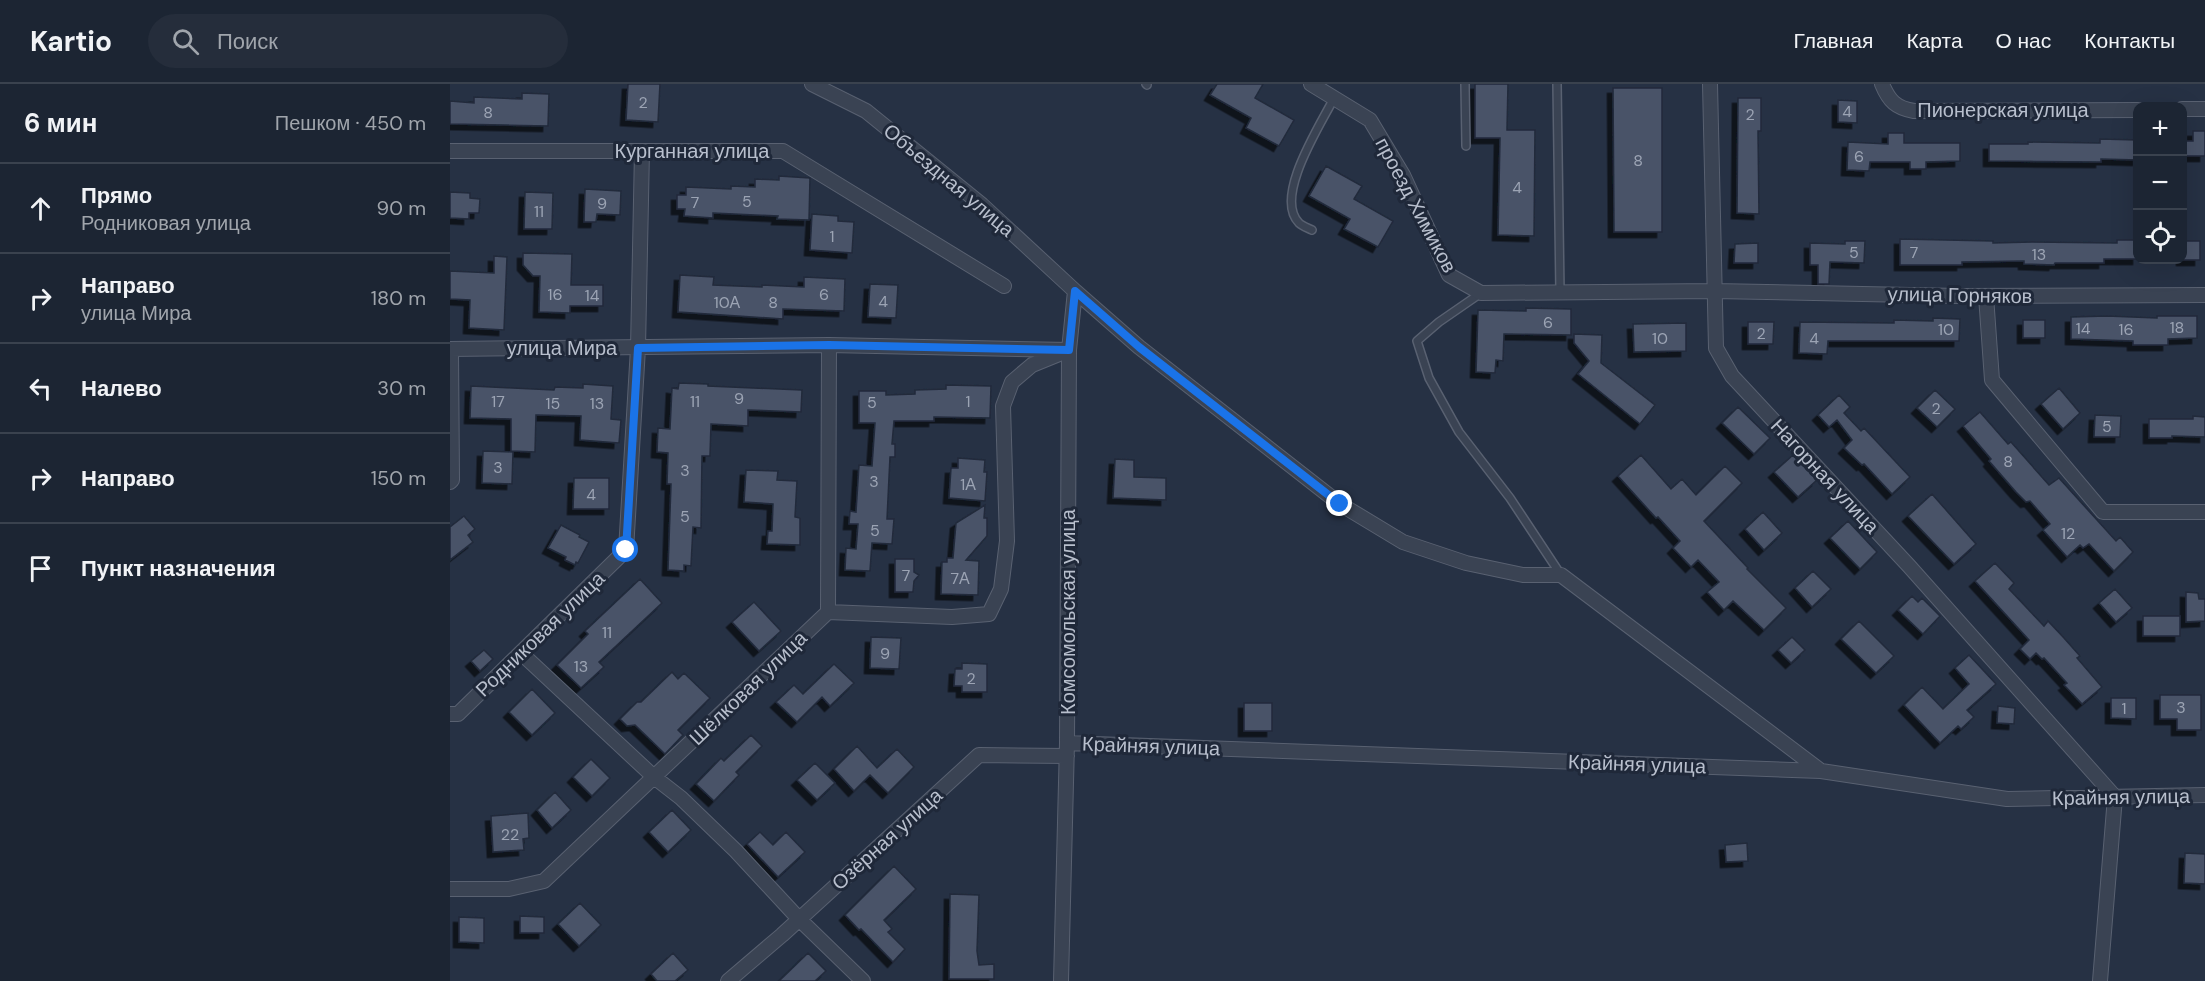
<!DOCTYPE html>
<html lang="ru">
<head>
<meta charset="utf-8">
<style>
  body { margin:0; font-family:"DM Sans",sans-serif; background:#252d3b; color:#f1f3f6 }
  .controls { position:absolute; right:18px; top:18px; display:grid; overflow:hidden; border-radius:12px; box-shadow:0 6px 24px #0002 }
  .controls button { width:54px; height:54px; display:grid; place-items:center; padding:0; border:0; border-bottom:2px solid #3a424e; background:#1c2533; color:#f1f3f6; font:30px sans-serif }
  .stop { position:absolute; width:18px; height:18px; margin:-14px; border:4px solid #1a73e8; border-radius:50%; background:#fff }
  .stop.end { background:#1a73e8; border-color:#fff; box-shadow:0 2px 6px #0008 }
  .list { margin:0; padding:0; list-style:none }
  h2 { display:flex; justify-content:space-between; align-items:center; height:78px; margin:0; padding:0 24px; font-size:26px }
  h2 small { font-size:20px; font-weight:400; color:#a0a5ac }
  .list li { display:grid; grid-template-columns:39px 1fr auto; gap:18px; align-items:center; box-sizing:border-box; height:90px; padding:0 24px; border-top:2px solid #3a424e }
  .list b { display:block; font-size:22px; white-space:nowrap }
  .list p { margin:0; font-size:20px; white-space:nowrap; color:#a0a5ac }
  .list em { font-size:20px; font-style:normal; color:#a0a5ac }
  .icon { flex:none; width:33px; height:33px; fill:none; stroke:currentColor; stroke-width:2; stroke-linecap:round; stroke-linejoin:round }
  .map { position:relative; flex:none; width:1755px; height:897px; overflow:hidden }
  header { display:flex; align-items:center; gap:36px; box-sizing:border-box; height:84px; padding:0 30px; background:#1c2533; border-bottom:2px solid #3a424e }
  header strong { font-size:28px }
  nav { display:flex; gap:33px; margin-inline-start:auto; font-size:21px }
  .search { width:420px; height:54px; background:#252d3b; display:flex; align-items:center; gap:15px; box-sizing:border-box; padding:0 21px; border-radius:33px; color:#a0a5ac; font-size:22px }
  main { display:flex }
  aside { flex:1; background:#1c2533 }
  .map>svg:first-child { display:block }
  .building { fill:#485268; stroke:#212a3b; stroke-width:1.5; filter:url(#shadow) }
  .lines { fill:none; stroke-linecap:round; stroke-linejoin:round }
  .lane-casing { stroke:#596171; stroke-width:10 }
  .street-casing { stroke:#596171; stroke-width:16 }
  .lane { stroke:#3a4353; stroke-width:7 }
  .street { stroke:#3a4353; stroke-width:14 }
  .route { stroke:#1a73e8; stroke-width:8 }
  .labels { text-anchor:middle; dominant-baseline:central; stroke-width:6; stroke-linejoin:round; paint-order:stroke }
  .number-label { font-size:16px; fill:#9ca4b4 }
  .street-label { font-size:20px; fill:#b8bfcd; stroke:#1f2839 }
</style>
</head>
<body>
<header>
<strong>Kartio</strong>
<div class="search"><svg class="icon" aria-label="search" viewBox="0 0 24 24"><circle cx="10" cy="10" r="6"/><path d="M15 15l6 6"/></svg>Поиск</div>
<nav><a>Главная</a><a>Карта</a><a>О нас</a><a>Контакты</a></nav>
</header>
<main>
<aside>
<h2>6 мин<small>Пешком · 450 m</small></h2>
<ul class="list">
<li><svg class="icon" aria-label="ahead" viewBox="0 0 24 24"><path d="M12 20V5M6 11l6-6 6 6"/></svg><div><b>Прямо</b><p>Родниковая улица</p></div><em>90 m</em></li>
<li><svg class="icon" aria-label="right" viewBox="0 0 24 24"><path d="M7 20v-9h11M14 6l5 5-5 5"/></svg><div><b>Направо</b><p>улица Мира</p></div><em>180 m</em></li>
<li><svg class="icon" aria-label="left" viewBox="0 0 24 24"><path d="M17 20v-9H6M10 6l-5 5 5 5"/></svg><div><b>Налево</b></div><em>30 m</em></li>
<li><svg class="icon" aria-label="right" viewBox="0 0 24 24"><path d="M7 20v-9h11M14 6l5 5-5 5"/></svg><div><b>Направо</b></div><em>150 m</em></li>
<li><svg class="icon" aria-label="arrive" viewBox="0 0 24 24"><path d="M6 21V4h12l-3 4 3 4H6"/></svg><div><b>Пункт назначения</b></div></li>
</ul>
</aside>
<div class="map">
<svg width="1755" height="897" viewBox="0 0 1755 897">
  <defs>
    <filter id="shadow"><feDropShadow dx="-5.5" dy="5.5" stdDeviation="0" flood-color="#0009"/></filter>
  </defs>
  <rect width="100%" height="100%" fill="#263144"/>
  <!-- building -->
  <path class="building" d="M178 0H210L208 38 176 36Z
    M767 0H813L805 14 844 36 829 62 796 44 801 34 760 11Z
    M1025 0H1058L1057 46H1085L1084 152 1048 151 1050 54H1025Z
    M1163 4H1212V148H1164Z
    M72 9 99 10 98 42 0 40V17L24 19V13L72 15Z
    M1288 14H1311V47H1308L1309 130 1287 129Z
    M1388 16 1407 17V39L1388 38Z
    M1743 47H1755V72H1732V57H1743Z
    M1438 49H1454V59H1510V77L1476 78V85H1460V78H1420L1419 87 1397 86 1398 58 1438 60Z
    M1650 55 1688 56V76L1651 75V78L1539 77V60H1578V58L1650 59Z
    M876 82 912 102 904 115 943 137 928 163 894 145 900 135 859 112Z
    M329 92 360 94 359 136 327 135 328 132 263 129V134L234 132 235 125H227V111H236V103L281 105V102L305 103V95L329 96Z
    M135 105 171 107 170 131 147 130 146 138H134Z
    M0 108 20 109V114L30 115 29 129H19V135L0 134Z
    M75 108 103 109 102 145H74Z
    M362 130 388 132V137L404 138 402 169 360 166Z
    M1450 155 1543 157V159L1582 158 1667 159V156H1688V175H1654V179H1605L1604 181 1574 180V177L1512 178V181H1450Z
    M1395 157H1415L1414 179 1380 178 1379 200H1368V181H1360V159L1395 160Z
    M1732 157H1750V176H1732Z
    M1308 159V179H1284L1285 160Z
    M73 169 122 170 121 201H153V222H120V229L89 228 90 192H83L73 181Z
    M44 172 57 173 54 246 19 244 20 216 0 215V187L44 189Z
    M230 191 264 193 263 201 312 203V201L354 203V193L395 195 394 227 333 225V235L228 228Z
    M420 200 448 201 446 234 418 233Z
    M1076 224 1121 225V251L1054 250 1053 277 1046 276 1045 289 1026 288 1028 226 1076 227Z
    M1657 232 1707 234V232H1747V254L1718 255V261H1683V257L1621 255V233Z
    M1483 234 1510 235 1509 257H1378L1377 270 1349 269 1350 238 1444 239V236L1483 237Z
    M1573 236H1595V254H1573Z
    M1298 238H1324L1323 260H1298Z
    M1236 239V267L1184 268 1183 240Z
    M1124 250 1152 251 1151 279 1205 321 1190 340 1128 290 1139 277 1124 259Z
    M229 299 258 300V302L352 306 351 328 298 326V342L261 340 260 372H252L251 444 243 443 241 482 234 481V487L218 486 221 400H217L218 369 207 368 208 344 220 345 222 304 228 305Z
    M133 300 163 302 161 335 171 336 169 359 130 356 131 332 86 331 85 368 61 367V335L20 334 21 302 104 306 105 303 133 304Z
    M496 301 541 302 540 334 484 333V337H444L442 360H445V373H440L437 435H444L442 460 422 459 420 487 395 486 396 464 406 465 408 440H399L400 427 406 428 409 381 422 382 425 339H409V307H436V311L465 310V306L496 305Z
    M1609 304 1630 329 1613 345 1591 320Z
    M1485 306 1505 325 1487 343 1467 324Z
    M1389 311 1400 323 1394 329 1411 347 1414 344 1460 393 1442 410 1414 380 1412 381 1394 364 1402 356 1387 336 1379 343 1368 331Z
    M1288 323 1320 354 1304 370 1272 339Z
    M1530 328 1558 360 1561 358 1599 401 1609 394 1666 457 1670 453 1683 468 1664 487 1639 460 1633 464 1630 461 1617 473 1593 446 1600 440 1580 417 1576 418 1566 408 1539 377 1541 375 1513 342Z
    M1645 331 1671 332 1670 353H1644Z
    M1743 332 1755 333V353L1722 352V354H1699V335H1743Z
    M33 367 63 368 62 400 32 399Z
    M1191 371 1221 405 1232 395 1246 411 1275 382 1292 399 1254 437 1298 484 1297 485 1336 524 1314 546 1283 517 1274 526 1257 508 1269 498 1248 476 1241 483 1223 464 1230 457 1208 433 1206 434 1168 392Z
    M1343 371 1367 396 1348 413 1324 388Z
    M508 374 535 376 534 388H537L535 417 499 414 501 384H508Z
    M665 375 684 376V393L716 394V416L663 414Z
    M296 386 328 387 327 396 347 397 345 433 350 434V461L317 460 318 447H322L323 420 294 418Z
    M124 394H159V425H123Z
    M1482 410 1526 460 1504 480 1458 432Z
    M535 421 534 434H537V452L516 476 529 477 528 511 491 510 492 478H497V474H503L506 439Z
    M1313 428 1332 449 1314 466 1295 445Z
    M14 432 25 445 18 451 23 458 0 476V443Z
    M1398 437 1427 468 1410 485 1380 454Z
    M111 441 130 451 129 453 139 458 128 479 126 478 125 481 115 476 116 473 98 464Z
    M445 475H464V488L469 491 464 497 463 508H445Z
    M1545 479 1564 499 1559 505 1594 542 1598 537 1614 554 1630 572 1627 574 1652 603 1632 620 1614 601 1617 599 1594 574 1592 575 1586 569 1580 575 1570 565 1579 556 1525 497Z
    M1363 487 1381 505 1362 523 1345 504Z
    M190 495 212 519 149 578 154 583 131 604 107 581 138 550 135 547Z
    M1665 505 1682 524 1666 538 1649 519Z
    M1736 508 1748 509 1749 515H1755V537L1736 538Z
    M1462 512 1468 518 1472 514 1490 532 1473 550 1448 526Z
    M304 518 331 547 309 567 282 538Z
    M1693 532H1730V552H1693Z
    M1409 537 1444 572 1426 589 1391 555Z
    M421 553 451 554 449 585 420 584Z
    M1342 553 1355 566 1341 579 1328 566Z
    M34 566 43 575 30 587 21 577Z
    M1519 571 1546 600 1517 626 1524 633 1511 645 1508 642 1490 659 1454 621 1472 603 1493 625 1519 600 1505 584Z
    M512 579 537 580V608H512V602H504L505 585H512Z
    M384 580 404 599 380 622 372 613 347 638 326 618 344 601 353 610Z
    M222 588 228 595 234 589 260 614 228 646 233 651 215 670 185 641 177 642 170 635 187 618H191Z
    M82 605 105 629 82 651 59 628Z
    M1710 611H1751V646H1727V635H1710Z
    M1661 614H1686V635L1661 634Z
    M794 619H822V647H794Z
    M1548 622 1565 624 1564 640 1547 639Z
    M301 651 312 662 286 688 289 691 264 717 246 700 271 674 274 677Z
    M407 662 427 684 447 665 464 683 438 709 420 691 404 707 384 685Z
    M141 675 160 694 142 712 123 693Z
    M365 679 385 699 367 716 347 696Z
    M105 708 121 726 102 744 87 726Z
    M222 726 241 746 218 768 199 748Z
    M78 729 79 754 73 755 74 766 43 768 41 732Z
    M310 748 323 761 336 748 355 768 328 793 297 760Z
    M1297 759 1298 777 1276 778 1275 761Z
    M1735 769 1755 770V800L1734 799Z
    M444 782 466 805 434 836 442 845 438 848 455 865 443 878 411 845 409 846 395 831Z
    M500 810 529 811 527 867 529 881 544 880V895H499Z
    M130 819 151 841 129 862 108 840Z
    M70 832 94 833V849H70Z
    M9 833 34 834V859L9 858Z
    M223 869 238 886 225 897H207L201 890Z
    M358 869 376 887 365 897H329Z"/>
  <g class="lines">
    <defs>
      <path id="lane" d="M696 0 697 1
        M1015 0 1016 62
        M1107 0 1110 208
        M862 146C858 144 852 142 849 139 823 113 871 40 884 14
        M1031 209 989 238 967 257 979 294 1009 348 1060 414 1111 491"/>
      <path id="street" d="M362 0 416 27 532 121 625 207
        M861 0 920 36 953 91 999 191 1031 209 1264 207 1509 212 1755 211
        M1260 0 1266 264 1282 292 1459 482 1665 713 1650 897
        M1432 0C1439 17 1446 24 1464 27L1688 26
        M1732 25H1755
        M0 67H333L554 202
        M1536 212 1542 296 1653 428H1755
        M0 265 379 261 619 266
        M0 398 2 396 1 265
        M378 528 502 533 539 530 551 505 557 457 553 322 562 298 582 281 614 268
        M71 569 204 693 231 714 286 767 349 835 413 897
        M0 630H8L176 466 188 264 192 67
        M617 659 1371 687 1557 715 1755 711
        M0 805H59L94 797 378 528 379 261
        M278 897 332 851 529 671 617 672
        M611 897 617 659 619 266 625 207 689 263 890 420 953 458 1016 479 1073 491H1111L1371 687"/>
    </defs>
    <!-- lane casing -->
    <use href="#lane" class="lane-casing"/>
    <!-- street casing -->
    <use href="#street" class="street-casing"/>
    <!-- lane -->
    <use href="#lane" class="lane"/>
    <!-- street -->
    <use href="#street" class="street"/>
  </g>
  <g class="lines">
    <!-- route -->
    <path class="route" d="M176 466 188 264 379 261 619 266 625 207 689 263 890 420"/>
  </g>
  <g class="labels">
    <!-- number labels -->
    <g class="number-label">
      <text x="193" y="18">2</text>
      <text x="1397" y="27">4</text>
      <text x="38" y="28">8</text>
      <text x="1300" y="30">2</text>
      <text x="1409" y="72">6</text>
      <text x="1188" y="76">8</text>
      <text x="1067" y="103">4</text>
      <text x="297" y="117">5</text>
      <text x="245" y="118">7</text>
      <text x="152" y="119">9</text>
      <text x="89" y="127">11</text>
      <text x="382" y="152">1</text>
      <text x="1404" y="168">5</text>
      <text x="1464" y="168">7</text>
      <text x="1589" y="170">13</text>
      <text x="105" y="210">16</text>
      <text x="374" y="210">6</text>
      <text x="142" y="211">14</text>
      <text x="433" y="217">4</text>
      <text x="277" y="218">10А</text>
      <text x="323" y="218">8</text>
      <text x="1098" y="238">6</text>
      <text x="1727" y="243">18</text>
      <text x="1633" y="244">14</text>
      <text x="1496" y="245">10</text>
      <text x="1676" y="245">16</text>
      <text x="1311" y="249">2</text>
      <text x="1210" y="254">10</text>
      <text x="1364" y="254">4</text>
      <text x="289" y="314">9</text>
      <text x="48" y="317">17</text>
      <text x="245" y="317">11</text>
      <text x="518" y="317">1</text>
      <text x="422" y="318">5</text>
      <text x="103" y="319">15</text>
      <text x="147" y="319">13</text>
      <text x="1486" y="324">2</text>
      <text x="1657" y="342">5</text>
      <text x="1558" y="377">8</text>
      <text x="48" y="383">3</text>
      <text x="235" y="386">3</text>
      <text x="424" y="397">3</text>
      <text x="518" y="400">1А</text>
      <text x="141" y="410">4</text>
      <text x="235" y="432">5</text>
      <text x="425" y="446">5</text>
      <text x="1618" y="449">12</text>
      <text x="456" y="491">7</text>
      <text x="510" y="494">7А</text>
      <text x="157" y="548">11</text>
      <text x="435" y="569">9</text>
      <text x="131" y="582">13</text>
      <text x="521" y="594">2</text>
      <text x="1731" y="623">3</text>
      <text x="1674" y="624">1</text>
      <text x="60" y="750">22</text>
    </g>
    <!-- street labels -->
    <g class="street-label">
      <text x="1553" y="26">Пионерская улица</text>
      <text x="242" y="67">Курганная улица</text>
      <text transform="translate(499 96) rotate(40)">Объездная улица</text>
      <text transform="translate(966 121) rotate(62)">проезд Химиков</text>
      <text transform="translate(1510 211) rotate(1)">улица Горняков</text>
      <text x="112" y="264">улица Мира</text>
      <text transform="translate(1375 392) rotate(47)">Нагорная улица</text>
      <text transform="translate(618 528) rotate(-90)">Комсомольская улица</text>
      <text transform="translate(90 550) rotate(-44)">Родниковая улица</text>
      <text transform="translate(298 604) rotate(-44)">Шёлковая улица</text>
      <text transform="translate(701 662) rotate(2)">Крайняя улица</text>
      <text transform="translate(1187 680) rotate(2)">Крайняя улица</text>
      <text transform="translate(1671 713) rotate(-1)">Крайняя улица</text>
      <text transform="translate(437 755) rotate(-42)">Озёрная улица</text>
    </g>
  </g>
</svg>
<div class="controls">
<button>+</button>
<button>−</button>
<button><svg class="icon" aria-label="locate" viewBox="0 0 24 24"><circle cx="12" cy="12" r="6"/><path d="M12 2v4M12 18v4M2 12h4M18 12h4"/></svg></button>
</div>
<div class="stop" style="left:176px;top:466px"></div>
<div class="stop end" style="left:890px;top:420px"></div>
</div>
</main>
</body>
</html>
